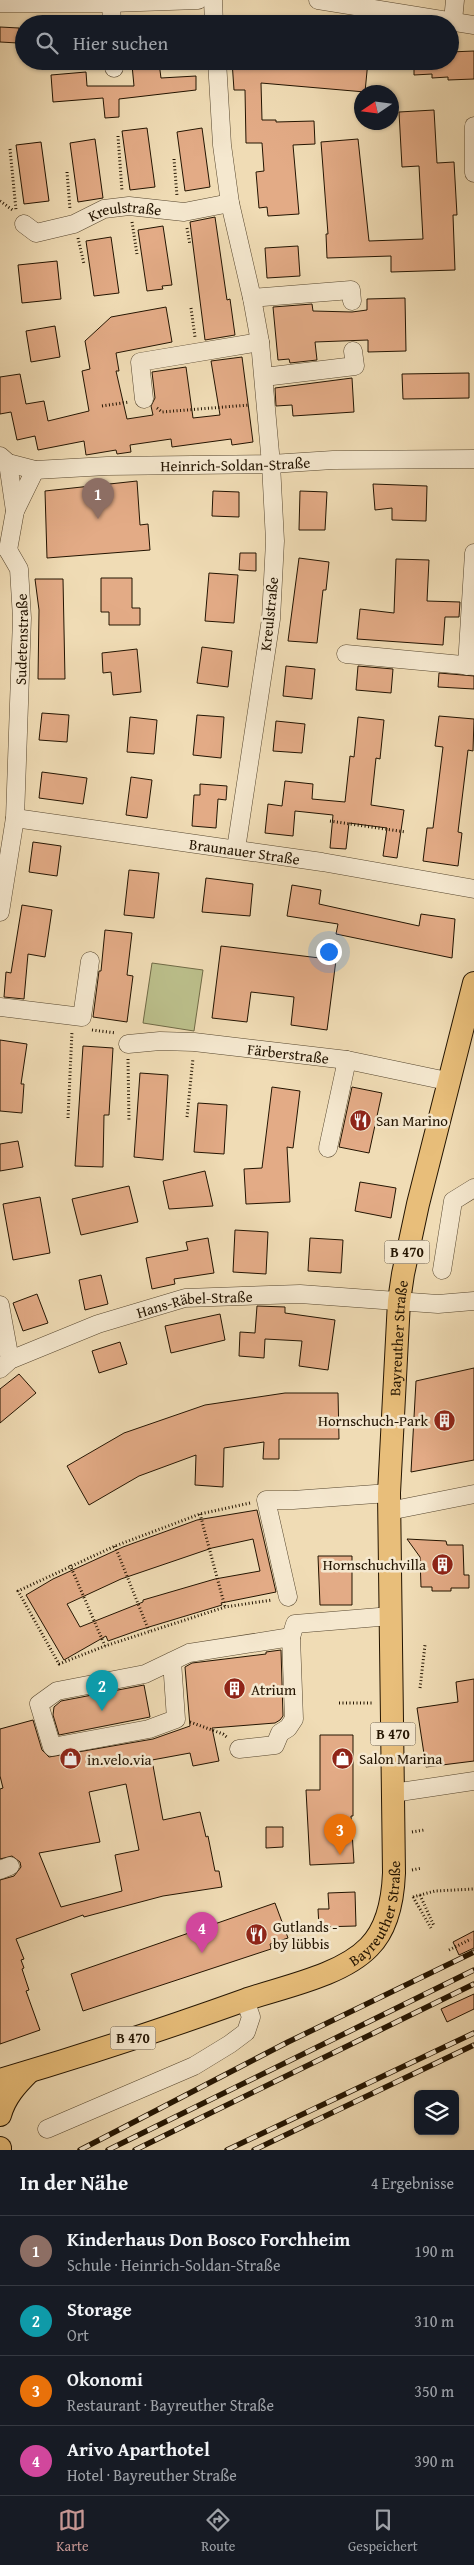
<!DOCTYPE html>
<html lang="de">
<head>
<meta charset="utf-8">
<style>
  body { margin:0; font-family:"Gentium Book Plus",serif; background:#242831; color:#f1f3f6 }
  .controls { position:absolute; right:15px; bottom:15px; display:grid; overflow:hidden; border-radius:8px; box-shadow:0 1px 4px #0004 }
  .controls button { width:45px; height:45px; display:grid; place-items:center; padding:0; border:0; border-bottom:1px solid #363941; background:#171b24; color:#f1f3f6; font:25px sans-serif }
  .compass { position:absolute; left:354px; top:85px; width:45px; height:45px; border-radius:50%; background:#171b24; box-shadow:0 1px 4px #0004; rotate:257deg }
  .you { position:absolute; left:328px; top:951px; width:18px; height:18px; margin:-12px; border:4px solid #fff; border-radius:50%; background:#1a73e8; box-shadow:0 0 0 8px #1a73e833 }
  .badge { display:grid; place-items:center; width:32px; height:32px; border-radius:50%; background:#c59692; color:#fff; font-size:16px; font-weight:700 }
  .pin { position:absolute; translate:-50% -41px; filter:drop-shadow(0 1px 2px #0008) }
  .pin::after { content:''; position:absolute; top:26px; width:18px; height:15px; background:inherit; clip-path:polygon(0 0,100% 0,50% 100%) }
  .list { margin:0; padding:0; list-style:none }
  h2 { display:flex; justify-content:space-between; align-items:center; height:65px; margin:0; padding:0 20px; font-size:21px }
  h2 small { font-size:16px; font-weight:400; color:#9ea1a6 }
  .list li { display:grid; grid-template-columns:32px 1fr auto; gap:15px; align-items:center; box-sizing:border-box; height:70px; padding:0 20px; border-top:1px solid #363941 }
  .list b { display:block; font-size:19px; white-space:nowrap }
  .list p { margin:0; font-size:16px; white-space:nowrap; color:#9ea1a6 }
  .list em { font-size:16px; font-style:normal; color:#9ea1a6 }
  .icon { flex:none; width:28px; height:28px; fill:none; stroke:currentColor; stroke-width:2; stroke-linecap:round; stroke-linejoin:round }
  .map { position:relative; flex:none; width:474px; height:2150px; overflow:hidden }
  .search { position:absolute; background:#171b24; box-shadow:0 1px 4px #0004; left:15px; right:15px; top:15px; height:55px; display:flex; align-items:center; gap:12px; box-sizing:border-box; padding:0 18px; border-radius:28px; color:#9ea1a6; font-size:19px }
  .sheet { height:345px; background:#171b24 }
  nav { display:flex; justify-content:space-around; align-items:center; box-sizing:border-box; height:70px; border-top:1px solid #363941; background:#171b24; font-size:14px; color:#9ea1a6 }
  nav a { display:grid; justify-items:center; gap:2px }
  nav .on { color:#c59692 }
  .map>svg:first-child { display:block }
  .green { fill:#bcc08c; stroke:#706a46 }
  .building { fill:#e3ab86; stroke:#231401; fill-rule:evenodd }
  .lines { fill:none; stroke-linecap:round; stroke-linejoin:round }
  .minor-casing { stroke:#56462e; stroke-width:19 }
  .major-casing { stroke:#231401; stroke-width:24 }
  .path { stroke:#231401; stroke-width:3; stroke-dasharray:1 2.5; stroke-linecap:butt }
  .minor { stroke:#f5e8cf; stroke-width:18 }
  .major { stroke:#e8be7a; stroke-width:22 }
  .rail-casing { stroke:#231401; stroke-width:5.5 }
  .rail { stroke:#f5e8cf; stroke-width:4; stroke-dasharray:11; stroke-linecap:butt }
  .labels { text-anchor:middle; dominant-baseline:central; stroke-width:5; stroke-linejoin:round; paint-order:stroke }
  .shield { fill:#f5e8cf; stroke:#62543f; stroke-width:1 }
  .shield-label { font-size:14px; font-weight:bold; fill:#231401 }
  .street-label { font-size:15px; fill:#231401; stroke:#f5e8cf }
  .poi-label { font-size:15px; fill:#231401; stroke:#f5e8cf; text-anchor:start }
</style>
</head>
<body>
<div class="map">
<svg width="474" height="2150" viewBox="0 0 474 2150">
  <rect width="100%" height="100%" fill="#f0dcb5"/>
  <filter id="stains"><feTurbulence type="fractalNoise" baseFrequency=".004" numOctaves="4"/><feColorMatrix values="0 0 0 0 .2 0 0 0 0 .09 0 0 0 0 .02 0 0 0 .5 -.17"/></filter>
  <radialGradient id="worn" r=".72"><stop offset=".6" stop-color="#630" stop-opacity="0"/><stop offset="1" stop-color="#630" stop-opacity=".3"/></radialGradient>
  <!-- green -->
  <path class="green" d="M152 963 203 970 194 1031 143 1023Z"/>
  <!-- building -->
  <path class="building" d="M0 27 19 28 18 43 0 42Z
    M474 51V79L448 80V77L432 78V74L414 75V61H450V52Z
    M232 61H368L365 92 261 83 262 120H276V122L314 121 315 144 293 145 299 214 268 216 267 207 259 208 256 172 264 171 262 143H246L245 90H234Z
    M159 63 161 78 196 76V90L119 99V117L105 118 103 98 53 102 51 75 86 72 87 86H134L132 65Z
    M434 110 437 163 454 162 457 215H453L455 270 391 272V256L327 258 326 234H328L321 142 358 139 369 241 423 239 419 166 402 167 399 112Z
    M147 128 155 187 130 190 122 131Z
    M202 128 210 187 185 191 177 132Z
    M95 139 103 198 78 202 70 143Z
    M41 142 49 201 24 204 16 145Z
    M215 217 227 300 230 299 235 335 205 340 190 222Z
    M163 226 172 285 162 286 163 289 147 291 138 230Z
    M111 237 119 293 94 296 86 241Z
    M298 246 300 276 267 278 265 248Z
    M57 261 61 299 22 303 18 265Z
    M405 298 406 351 368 352V340L315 342 317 360 290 363 289 359 278 360 273 307 312 304 313 311 352 312 367 310V299Z
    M166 307 172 342 116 353 119 371H116L127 419 153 415 151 406 155 398 152 372 186 367 193 418 220 415 211 361 242 357 253 442 232 445 231 439 172 447 171 439 130 445 131 452 117 454 116 450 86 455 84 441 38 450 35 436 17 440 11 412 0 414V377L20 374 26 404 44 401 48 421 89 411 82 371 90 369 85 341 111 317Z
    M55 326 60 357 31 362 26 331Z
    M469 373V398L403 399 402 374Z
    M352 378 354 412 293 416 292 405 276 406 275 388Z
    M137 481 140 525 148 524 150 550 47 558 45 491Z
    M373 484 427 486 426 521 392 520V508L375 510Z
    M213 491 239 492V517L212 516Z
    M300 491 327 492 325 530H299Z
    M240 553H256V571L239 570Z
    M299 558 329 562 326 590H323L317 643 288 641Z
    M396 559 429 560 427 601 460 602 459 617H445L443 645 357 639 360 609 394 613Z
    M209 573 238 575 234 623 205 621Z
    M101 578H132V608H140V625H109V612H101Z
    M35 579H63L65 679H38L39 610Z
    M202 647 232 651 228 687 197 683Z
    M137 649 141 692 113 695 111 672 103 673 102 653Z
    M286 666 315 669 312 699 283 696Z
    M358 666 393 669 391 693 356 690Z
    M439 673 474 676V689L438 687Z
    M42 713 69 715 67 742 39 740Z
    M197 715 224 717 221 758 193 755Z
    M439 716 474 719 473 751 468 750 458 832 462 833 458 866 423 861 427 828H433L443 747 435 746Z
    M130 717 157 720 154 754 127 752Z
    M358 717 384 720 380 759 376 758 371 805 404 810 397 858 383 856 387 828 349 823 346 849 330 848 333 815 295 811 293 836 265 833 268 804 282 806 285 781 313 784 312 799 345 802 350 756 354 757Z
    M276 721 305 724 302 753 273 751Z
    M42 772 87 778 83 804 39 798Z
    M131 777 152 780 147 818 126 815Z
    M200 784 227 786 226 800 218 799 216 828 192 826 194 795H200Z
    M33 842 61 846 57 876 29 872Z
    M129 870 159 873 154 918 124 915Z
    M206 878 253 884 250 916 202 912Z
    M292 885 321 890 319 904 419 926 421 914 455 919 452 958 336 934 338 924 287 916Z
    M22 905 52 910 45 957 28 954 24 999 4 997 6 972 11 973Z
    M105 930 132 933 127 975 133 976 127 1022 93 1017 99 971H101Z
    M221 946 336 960 327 1030 291 1025 294 997 251 992 247 1022 212 1018Z
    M0 1040 27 1044 21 1084H24L22 1113 0 1111Z
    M83 1046 113 1048 109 1115H104L103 1167 75 1166Z
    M140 1073 168 1075 163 1160 134 1157Z
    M272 1087 300 1091 293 1148 287 1147 290 1202 246 1204 244 1169 262 1168Z
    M352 1087 382 1093 369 1153 339 1147Z
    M198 1103 227 1105 224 1154 194 1152Z
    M18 1141 23 1167 0 1171V1144Z
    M205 1171 213 1206 169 1209 163 1181Z
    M360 1182 396 1188 391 1218 355 1211Z
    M129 1186 138 1222 81 1235 72 1199Z
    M40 1197 50 1253 13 1260 3 1204Z
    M235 1230 268 1232 266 1274 233 1272Z
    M208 1238 214 1273 174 1279 175 1284 152 1289 146 1258 188 1250 186 1242Z
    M310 1238 343 1240 341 1273 308 1271Z
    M101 1275 108 1304 85 1310 79 1280Z
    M37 1294 48 1323 23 1331 13 1303Z
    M257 1306 285 1307V1313L335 1320 328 1370 299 1366 302 1341 265 1339 264 1358 239 1356 240 1332 255 1333Z
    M220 1314 225 1340 171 1353 165 1326Z
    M120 1342 127 1364 99 1373 92 1351Z
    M474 1368V1460L411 1472 416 1381Z
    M19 1374 36 1393 0 1423V1389Z
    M285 1393H338L339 1439H279V1459H263L264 1442 224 1448 223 1487 195 1485 196 1455 139 1476 89 1505 67 1466 124 1433 205 1405Z
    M257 1510 276 1592 221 1603 222 1605 139 1630 108 1641 106 1636 64 1660 26 1595 53 1579 123 1547 197 1520ZM253 1539 260 1571 215 1579 143 1600V1602L80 1627 67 1604 121 1579 212 1548Z
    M407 1539 446 1541 447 1545H463L464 1575H469V1588H451V1591H432V1587H421L420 1557Z
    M318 1556H352V1605H320Z
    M281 1650 283 1716 280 1720 275 1723 212 1728 219 1761 193 1766 190 1753 152 1760 163 1820 200 1812 206 1837 208 1836 215 1871H219L222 1887 163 1896 84 1917 83 1915 16 1939 24 1959 21 1960 24 1968 22 1969 29 1990 26 1991 40 2030 0 2044V1880L14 1876 21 1867 20 1862 12 1856 0 1859V1789L3 1788 0 1776V1729L33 1720 42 1750 49 1757 153 1739 190 1726 185 1667 192 1663 266 1654V1652ZM126 1784 139 1850 115 1855 122 1891 61 1907 39 1853 100 1842 89 1792Z
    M474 1679V1761L426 1767 417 1708 458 1702 456 1682Z
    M144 1685 150 1717 59 1735 53 1715 54 1707 61 1701Z
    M320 1735H353V1816H351L354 1863 310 1865 306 1790H320Z
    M266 1827H283V1847L266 1848Z
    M355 1892 356 1926 319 1927 318 1909H329L328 1893Z
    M275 1903 288 1938 270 1944 271 1949 83 2011 71 1974Z
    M474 1931V1948L459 1955 453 1942Z
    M474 1994V2009L447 2022 441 2009Z"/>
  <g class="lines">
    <defs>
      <g id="minor">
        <path d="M213 0 214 24"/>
        <path d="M318 0 474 25"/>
        <path d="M0 3H111L198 0"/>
        <path d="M111 3 112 24"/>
        <path d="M453 21 455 0"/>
        <path d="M114 61V68"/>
        <path d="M217 61 222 145 230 203 252 298 260 342 271 464 275 541 271 619 236 849"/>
        <path d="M474 126V173"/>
        <path id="s1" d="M24 224 36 233 74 224 104 209 129 206 184 212 230 203"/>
        <path d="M252 298 351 290 352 301"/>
        <path d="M264 377 355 366 353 351"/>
        <path d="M144 399 140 362 260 342"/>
        <path id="s2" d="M0 456 8 463 35 470 107 466 271 464 333 460 474 459"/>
        <path d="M8 463 15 511"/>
        <path d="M8 550 15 511 35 470"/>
        <path d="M346 654 474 666"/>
        <path d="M467 666 474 553"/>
        <path id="s3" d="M15 818 322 862 474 889"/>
        <path id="s4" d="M0 912 15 818 22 618 19 569 8 550"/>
        <path d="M0 1007 82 1017 90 961"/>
        <path id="s5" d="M128 1044 160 1041 194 1042 347 1060 447 1081"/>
        <path d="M328 1148 347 1060"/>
        <path d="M442 1270 453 1201 474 1188"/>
        <path d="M0 1305 10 1360"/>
        <path id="s6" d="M0 1369 10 1360 98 1324 185 1298 300 1294 438 1304 474 1301"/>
        <path d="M389 1511 474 1494"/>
        <path d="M288 1597 266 1500H293L389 1493"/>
        <path d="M172 1661 176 1719 149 1729 52 1747 39 1704 57 1691 145 1674 189 1653 291 1637 295 1624 391 1616"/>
        <path d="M239 1749 275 1745 280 1733 288 1728 294 1719 291 1637"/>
        <path d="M393 1793 474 1781"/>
        <path d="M0 1870 10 1866"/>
        <path d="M47 2129 194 2066 230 2044 246 2032 251 2017 245 2000"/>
      </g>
      <g id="major">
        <path id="s7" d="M0 2080C82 2056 164 2029 245 2000 282 1987 341 1976 369 1947 388 1928 393 1898 394 1873L389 1493 399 1301 403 1274 418 1204 474 983"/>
        <path d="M0 2115C5 2097 16 2085 29 2072"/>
        <path d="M0 2148V2150"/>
      </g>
    </defs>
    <!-- minor casing -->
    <use href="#minor" class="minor-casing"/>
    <!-- major casing -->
    <use href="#major" class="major-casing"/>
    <!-- path -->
    <path class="path" d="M118 136 122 191
      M10 149 16 210
      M174 159 177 196
      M67 172 70 209
      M0 201 14 211
      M132 222 137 254
      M187 228 190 245
      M78 238 84 264
      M191 308 195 337
      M102 406 129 402
      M157 408 162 412 249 405
      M330 821 406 832
      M92 1030 116 1033
      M128 1059 129 1122
      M187 1117 193 1058
      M68 1118 72 1031
      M250 1503 200 1514 115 1546 18 1591 59 1664 105 1646 225 1607 272 1600
      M200 1514 225 1607
      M115 1546 149 1631
      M70 1565 105 1646
      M420 1688 425 1645
      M339 1703H372
      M190 1722 223 1734 228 1738
      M412 1832 424 1830
      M412 1870 422 1868
      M420 1895 434 1926
      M413 1897 435 1891 474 1889
      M413 1897 431 1928
      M449 1950 471 1939"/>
    <!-- minor -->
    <use href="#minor" class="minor"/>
    <!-- major -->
    <use href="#major" class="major"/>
    <defs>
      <path id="rail" d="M80 2150 288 2042 474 1952
        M108 2150 474 1970
        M135 2150 474 1984
        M227 2150 474 2033
        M254 2150 474 2045"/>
    </defs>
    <!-- rail casing -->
    <use href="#rail" class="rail-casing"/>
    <!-- rail -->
    <use href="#rail" class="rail"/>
  </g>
  <!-- icons -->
  <defs>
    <symbol id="restaurant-disc" viewBox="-11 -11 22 22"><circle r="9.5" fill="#8f2418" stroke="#f5e8cf"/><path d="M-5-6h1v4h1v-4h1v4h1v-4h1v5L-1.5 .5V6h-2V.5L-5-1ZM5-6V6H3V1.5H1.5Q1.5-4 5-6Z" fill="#fff"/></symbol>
    <symbol id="building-disc" viewBox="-11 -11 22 22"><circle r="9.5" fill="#8f2418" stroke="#f5e8cf"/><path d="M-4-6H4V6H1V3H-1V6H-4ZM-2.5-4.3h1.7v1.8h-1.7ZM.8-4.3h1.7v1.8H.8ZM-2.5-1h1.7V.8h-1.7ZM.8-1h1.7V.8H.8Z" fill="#fff"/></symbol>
    <symbol id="shop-disc" viewBox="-11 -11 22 22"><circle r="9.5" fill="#8f2418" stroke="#f5e8cf"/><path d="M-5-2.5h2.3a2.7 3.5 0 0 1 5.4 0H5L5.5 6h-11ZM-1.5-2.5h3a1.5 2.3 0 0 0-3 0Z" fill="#fff"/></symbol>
  </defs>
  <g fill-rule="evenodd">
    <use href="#restaurant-disc" x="348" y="1108" width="25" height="25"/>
    <use href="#building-disc" x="432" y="1408" width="25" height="25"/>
    <use href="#building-disc" x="430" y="1552" width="25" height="25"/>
    <use href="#building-disc" x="222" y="1676" width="25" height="25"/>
    <use href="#shop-disc" x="330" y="1746" width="25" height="25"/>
    <use href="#shop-disc" x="58" y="1746" width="25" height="25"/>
    <use href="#restaurant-disc" x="244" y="1922" width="25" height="25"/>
  </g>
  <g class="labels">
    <!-- shield labels -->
    <g class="shield">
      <rect x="384.5" y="1240.5" width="45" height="23" rx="4"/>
      <rect x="370.5" y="1722.5" width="45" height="23" rx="4"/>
      <rect x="110.5" y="2026.5" width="45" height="23" rx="4"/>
    </g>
    <g class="shield-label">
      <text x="407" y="1252">B 470</text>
      <text x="393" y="1734">B 470</text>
      <text x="133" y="2038">B 470</text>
    </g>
    <!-- street labels -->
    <g class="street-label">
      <text stroke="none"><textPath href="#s1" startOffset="108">Kreulstraße</textPath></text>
      <text stroke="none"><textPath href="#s2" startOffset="239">Heinrich-Soldan-Straße</textPath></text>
      <text transform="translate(269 614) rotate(-84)">Kreulstraße</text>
      <text stroke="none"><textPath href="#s4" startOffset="274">Sudetenstraße</textPath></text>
      <text stroke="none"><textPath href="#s3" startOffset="232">Braunauer Straße</textPath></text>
      <text stroke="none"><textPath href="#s5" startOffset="161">Färberstraße</textPath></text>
      <text stroke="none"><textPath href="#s6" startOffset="208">Hans-Räbel-Straße</textPath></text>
      <text stroke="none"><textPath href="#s7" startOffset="1009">Bayreuther Straße</textPath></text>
      <text stroke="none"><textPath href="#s7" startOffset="428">Bayreuther Straße</textPath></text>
    </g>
    <!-- poi labels -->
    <g class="poi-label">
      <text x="376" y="1120">San Marino</text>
      <text x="428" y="1420" text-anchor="end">Hornschuch-Park</text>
      <text x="426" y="1564" text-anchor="end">Hornschuchvilla</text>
      <text x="251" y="1689">Atrium</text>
      <text x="359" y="1758">Salon Marina</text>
      <text x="87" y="1759">in.velo.via</text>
      <text x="273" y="1926">Gutlands -<tspan x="273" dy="17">by lübbis</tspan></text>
    </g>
  </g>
  <rect width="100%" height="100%" filter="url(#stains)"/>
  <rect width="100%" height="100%" fill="url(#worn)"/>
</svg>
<div class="controls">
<button><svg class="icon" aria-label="layers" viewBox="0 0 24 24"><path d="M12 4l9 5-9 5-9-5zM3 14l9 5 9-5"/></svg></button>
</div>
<svg class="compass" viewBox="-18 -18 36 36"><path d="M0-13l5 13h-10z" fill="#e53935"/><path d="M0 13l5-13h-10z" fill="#9ea1a6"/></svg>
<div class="you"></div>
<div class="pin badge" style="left:98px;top:519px;background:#8d6e63">1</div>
<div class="pin badge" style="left:102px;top:1711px;background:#0f9aa8">2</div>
<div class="pin badge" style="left:340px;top:1855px;background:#e8710a">3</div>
<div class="pin badge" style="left:202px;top:1953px;background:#d1479c">4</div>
<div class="search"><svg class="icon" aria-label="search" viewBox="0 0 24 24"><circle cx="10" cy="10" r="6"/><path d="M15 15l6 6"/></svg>Hier suchen</div>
</div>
<section class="sheet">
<h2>In der Nähe<small>4 Ergebnisse</small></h2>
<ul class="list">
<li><span class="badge" style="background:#8d6e63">1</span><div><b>Kinderhaus Don Bosco Forchheim</b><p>Schule · Heinrich-Soldan-Straße</p></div><em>190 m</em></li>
<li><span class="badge" style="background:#0f9aa8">2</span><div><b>Storage</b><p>Ort</p></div><em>310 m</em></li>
<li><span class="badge" style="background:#e8710a">3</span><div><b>Okonomi</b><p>Restaurant · Bayreuther Straße</p></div><em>350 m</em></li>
<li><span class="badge" style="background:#d1479c">4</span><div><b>Arivo Aparthotel</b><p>Hotel · Bayreuther Straße</p></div><em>390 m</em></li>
</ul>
</section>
<nav>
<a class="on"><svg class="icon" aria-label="map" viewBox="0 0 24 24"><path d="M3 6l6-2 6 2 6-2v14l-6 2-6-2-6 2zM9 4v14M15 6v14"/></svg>Karte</a>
<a><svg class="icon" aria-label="directions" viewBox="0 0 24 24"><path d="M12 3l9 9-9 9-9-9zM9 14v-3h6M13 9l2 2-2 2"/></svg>Route</a>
<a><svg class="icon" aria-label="saved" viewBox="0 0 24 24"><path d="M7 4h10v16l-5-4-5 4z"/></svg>Gespeichert</a>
</nav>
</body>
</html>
